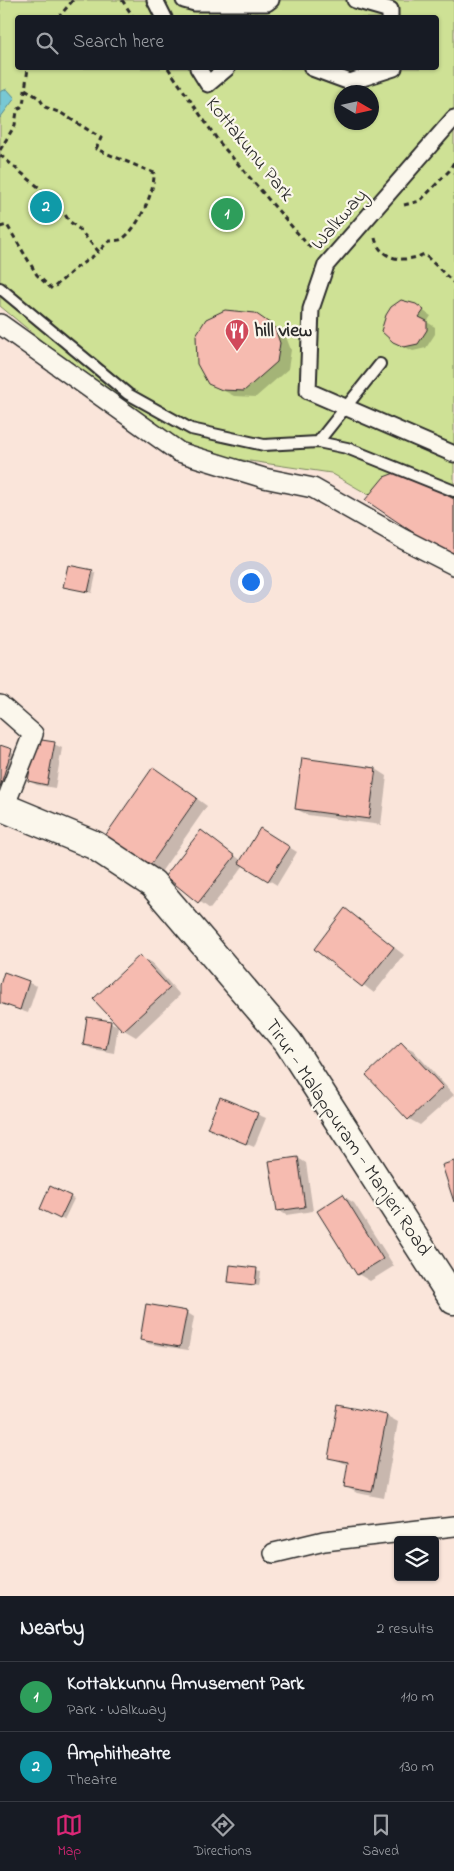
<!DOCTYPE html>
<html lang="en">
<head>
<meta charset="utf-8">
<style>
  body { margin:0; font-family:"Indie Flower",sans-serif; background:#242831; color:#f1f3f6 }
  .controls { position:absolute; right:15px; bottom:15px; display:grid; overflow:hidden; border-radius:5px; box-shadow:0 1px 4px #0004 }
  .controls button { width:45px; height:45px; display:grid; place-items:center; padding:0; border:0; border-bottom:1px solid #363941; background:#171b24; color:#f1f3f6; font:25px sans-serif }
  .compass { position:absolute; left:334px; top:85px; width:45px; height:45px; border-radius:50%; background:#171b24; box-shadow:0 1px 4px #0004; rotate:99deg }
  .you { position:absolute; left:250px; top:581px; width:18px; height:18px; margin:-12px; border:4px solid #fff; border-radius:50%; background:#1a73e8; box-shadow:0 0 0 8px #1a73e833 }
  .badge { display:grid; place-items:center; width:32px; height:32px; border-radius:50%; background:#db2777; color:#fff; font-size:16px; font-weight:700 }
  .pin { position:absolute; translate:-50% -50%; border:2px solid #fff; box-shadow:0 1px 5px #0006 }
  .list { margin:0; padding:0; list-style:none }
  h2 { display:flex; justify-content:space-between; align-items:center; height:65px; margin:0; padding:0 20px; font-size:21px }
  h2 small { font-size:16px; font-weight:400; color:#9ea1a6 }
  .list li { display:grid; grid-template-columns:32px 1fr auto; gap:15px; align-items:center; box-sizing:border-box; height:70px; padding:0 20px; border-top:1px solid #363941 }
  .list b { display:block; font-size:19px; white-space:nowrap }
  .list p { margin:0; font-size:16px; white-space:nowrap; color:#9ea1a6 }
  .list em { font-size:16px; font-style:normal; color:#9ea1a6 }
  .icon { flex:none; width:28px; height:28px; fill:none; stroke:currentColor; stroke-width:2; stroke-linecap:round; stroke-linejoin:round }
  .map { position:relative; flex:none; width:454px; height:1596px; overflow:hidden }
  .search { position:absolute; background:#171b24; box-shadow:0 1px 4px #0004; left:15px; right:15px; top:15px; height:55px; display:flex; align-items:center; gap:12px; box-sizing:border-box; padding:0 18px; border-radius:5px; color:#9ea1a6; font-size:19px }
  .sheet { height:205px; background:#171b24 }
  nav { display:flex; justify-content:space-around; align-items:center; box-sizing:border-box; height:70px; border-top:1px solid #363941; background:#171b24; font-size:14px; color:#9ea1a6 }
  nav a { display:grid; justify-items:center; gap:2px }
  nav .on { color:#db2777 }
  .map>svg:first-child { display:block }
  .green { fill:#cee195; stroke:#7c8660; fill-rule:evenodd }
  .water { fill:#78c8d4; stroke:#598990 }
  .shadow { fill:#0003 }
  .building { fill:#f6bbb0; stroke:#2b2b2b }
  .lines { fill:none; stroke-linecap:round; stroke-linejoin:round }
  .service-casing { stroke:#2b2b2b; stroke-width:14 }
  .pedestrian-casing { stroke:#2b2b2b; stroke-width:19 }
  .minor-casing { stroke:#2b2b2b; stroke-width:22 }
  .secondary-casing { stroke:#2b2b2b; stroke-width:31 }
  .path { stroke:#2b2b2b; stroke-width:3; stroke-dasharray:5 4; stroke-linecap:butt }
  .service { stroke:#fbf7ec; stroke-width:10 }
  .pedestrian { stroke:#fbf7ec; stroke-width:15 }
  .minor { stroke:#fbf7ec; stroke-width:19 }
  .secondary { stroke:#fbf7ec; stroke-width:28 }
  .labels { text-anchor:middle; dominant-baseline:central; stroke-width:4.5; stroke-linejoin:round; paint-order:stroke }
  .street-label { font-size:20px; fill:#2b2b2b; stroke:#fbf7ec }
  .poi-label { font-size:20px; font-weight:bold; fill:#2b2b2b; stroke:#fbf7ec; text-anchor:start }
</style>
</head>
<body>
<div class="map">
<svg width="454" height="1596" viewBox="0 0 454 1596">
  <rect width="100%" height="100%" fill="#fae5da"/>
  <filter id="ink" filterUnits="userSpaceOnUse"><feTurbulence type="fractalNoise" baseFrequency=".02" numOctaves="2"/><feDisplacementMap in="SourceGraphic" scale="10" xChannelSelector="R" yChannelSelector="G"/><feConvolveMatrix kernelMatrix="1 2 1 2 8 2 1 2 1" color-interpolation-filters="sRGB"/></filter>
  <g filter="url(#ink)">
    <!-- green -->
    <path class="green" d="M0 0H454V544L331 473 202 454 120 406 0 306ZM18 18H436V68H18ZM342 92H372V122H342Z"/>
    <!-- water -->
    <path class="water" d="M7 89 15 98 0 118V92Z"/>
    <!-- shadow -->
    <path class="shadow" d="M346 68H364L360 75Z
      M416 306 431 316 427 322 435 327V334L426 348 413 351 403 346Z
      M266 321 285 334 291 350 288 369 256 397 234 396 209 383Z
      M92 572 96 574 92 593 64 586Z
      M54 744 62 748 55 788 37 785 29 781Z
      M0 747 19 755 0 797Z
      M303 760 376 769 387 776 381 825 308 815 296 809Z
      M164 775 207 806 161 872 150 866Z
      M261 830 297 852 277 885 244 865 210 909 166 876 202 831 242 861Z
      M346 910 404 955 374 993 315 948Z
      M140 957 152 963 180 995 136 1037 124 1030 95 999Z
      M5 974 37 986 28 1013 0 1003V989Z
      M110 1022 118 1026 114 1053 92 1049 84 1044Z
      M401 1044 413 1050 454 1095 420 1125 409 1119Z
      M221 1099 266 1118 254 1147 209 1128Z
      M298 1158 306 1163 313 1211 286 1215 278 1210Z
      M343 1196 354 1203 394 1266 370 1281 358 1274Z
      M70 1197 74 1199 64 1220 45 1211Z
      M231 1266 261 1272 259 1286 229 1281Z
      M186 1312 194 1317 188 1350 149 1344 141 1339Z
      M387 1416 398 1422 384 1498 357 1493 345 1486 349 1465 329 1457Z"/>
    <!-- building -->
    <path class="building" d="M401 300 416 304 424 310 419 317 427 321V330L418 344 404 347 393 342 381 331 386 315 391 307Z
      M225 310 255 313 274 326 280 343 277 362 244 391 222 390 208 384 197 364 196 335 206 319Z
      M400 471 454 499V560L365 500 384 477Z
      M68 565 93 570 88 592 63 587Z
      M35 739 55 742 47 785 28 781Z
      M0 745 12 749 0 787Z
      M302 758 376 768 369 819 295 809Z
      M153 767 197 798 149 867 105 836Z
      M260 828 290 847 268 881 239 863Z
      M201 830 235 856 198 903 165 876Z
      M345 908 394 947 362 987 314 949Z
      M140 955 170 988 123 1031 93 999Z
      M4 972 29 981 20 1010 0 1003V985Z
      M87 1017 111 1021 106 1049 83 1045Z
      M401 1042 443 1087 408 1120 366 1075Z
      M220 1097 258 1113 246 1144 207 1128Z
      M298 1157 305 1207 277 1211 269 1161Z
      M454 1161V1202L442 1165Z
      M50 1186 71 1196 60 1219 40 1209Z
      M343 1194 383 1259 357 1275 317 1211Z
      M230 1265 257 1268 255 1285 228 1282Z
      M146 1304 187 1311 180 1347 140 1340Z
      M338 1405 387 1415 372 1492 344 1487 348 1462 328 1458Z"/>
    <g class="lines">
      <defs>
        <path id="service" d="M0 288 128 394 191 429 264 445 318 442 347 448 454 491
          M318 442 380 364"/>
        <path id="pedestrian" d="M155 0 164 18
          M184 0 195 3H267L271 0
          M355 0 390 10V18
          M198 68 208 84 227 68
          M312 68 350 82 394 68
          M454 118 326 265 311 309 308 391 454 454"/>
        <path id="minor" d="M0 324 179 452 264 478 313 488 403 539 454 565
          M0 705 33 734 4 807
          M274 1553 324 1541 454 1526"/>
        <path id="secondary" d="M0 806 94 845 153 884 288 1042 454 1300"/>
      </defs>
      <!-- service casing -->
      <use href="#service" class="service-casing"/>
      <!-- pedestrian casing -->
      <use href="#pedestrian" class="pedestrian-casing"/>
      <!-- minor casing -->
      <use href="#minor" class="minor-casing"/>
      <!-- secondary casing -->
      <use href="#secondary" class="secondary-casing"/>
      <!-- path -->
      <path class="path" d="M122 0 134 18
        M58 18 73 0
        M168 68 219 142 313 251
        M0 150 15 125 17 111 23 105 28 68
        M0 155 48 195 53 206 64 213 69 221 78 228 99 252C102 248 106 243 110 241 114 240 119 241 122 239 138 229 155 191 154 173L96 149 101 138 61 113 45 107 39 98 25 89
        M404 205 420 201 449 171 454 162
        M0 227 7 225 37 275 52 289 76 268 99 252
        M375 238C380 261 407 263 424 254L454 283"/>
      <!-- service -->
      <use href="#service" class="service"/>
      <!-- pedestrian -->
      <use href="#pedestrian" class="pedestrian"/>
      <!-- minor -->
      <use href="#minor" class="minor"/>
      <!-- secondary -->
      <use href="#secondary" class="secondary"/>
    </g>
  </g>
  <!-- icons -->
  <defs>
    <symbol id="restaurant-pin" viewBox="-11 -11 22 30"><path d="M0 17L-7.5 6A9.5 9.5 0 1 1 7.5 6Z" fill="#d1495b" stroke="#fbf7ec"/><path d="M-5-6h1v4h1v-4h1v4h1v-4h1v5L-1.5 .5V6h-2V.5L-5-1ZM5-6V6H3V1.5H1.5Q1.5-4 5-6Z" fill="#fff"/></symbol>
  </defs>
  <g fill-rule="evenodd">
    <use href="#restaurant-pin" x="223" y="317" width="28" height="38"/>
  </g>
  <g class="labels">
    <!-- street labels -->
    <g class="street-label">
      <text transform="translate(249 150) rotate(51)">Kottakunu Park</text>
      <text transform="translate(340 220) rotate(-49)">Walkway</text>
      <text transform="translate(347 1138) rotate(56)">Tirur - Malappuram - Manjeri Road</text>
    </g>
    <!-- poi labels -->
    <g class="poi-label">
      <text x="254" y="331">hill view</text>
    </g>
  </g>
</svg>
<div class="controls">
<button><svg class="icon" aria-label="layers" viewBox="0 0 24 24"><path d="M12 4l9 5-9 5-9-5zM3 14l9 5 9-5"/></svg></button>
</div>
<svg class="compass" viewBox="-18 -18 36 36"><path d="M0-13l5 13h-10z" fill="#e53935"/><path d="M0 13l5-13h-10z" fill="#9ea1a6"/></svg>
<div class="you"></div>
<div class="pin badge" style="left:227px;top:214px;background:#2e9e5b">1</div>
<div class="pin badge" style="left:46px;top:207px;background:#0f9aa8">2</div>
<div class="search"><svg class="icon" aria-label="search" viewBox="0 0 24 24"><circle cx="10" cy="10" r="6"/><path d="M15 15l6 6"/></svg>Search here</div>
</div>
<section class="sheet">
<h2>Nearby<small>2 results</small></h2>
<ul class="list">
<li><span class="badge" style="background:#2e9e5b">1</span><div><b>Kottakkunnu Amusement Park</b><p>Park · Walkway</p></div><em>110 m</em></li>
<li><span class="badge" style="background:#0f9aa8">2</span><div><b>Amphitheatre</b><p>Theatre</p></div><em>130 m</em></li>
</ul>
</section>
<nav>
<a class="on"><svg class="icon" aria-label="map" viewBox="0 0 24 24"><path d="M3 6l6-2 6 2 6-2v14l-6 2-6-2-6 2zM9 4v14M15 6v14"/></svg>Map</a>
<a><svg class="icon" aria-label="directions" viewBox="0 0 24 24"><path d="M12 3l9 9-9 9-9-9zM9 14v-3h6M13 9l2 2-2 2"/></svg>Directions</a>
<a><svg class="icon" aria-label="saved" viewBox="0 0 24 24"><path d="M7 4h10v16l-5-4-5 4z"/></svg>Saved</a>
</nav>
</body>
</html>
